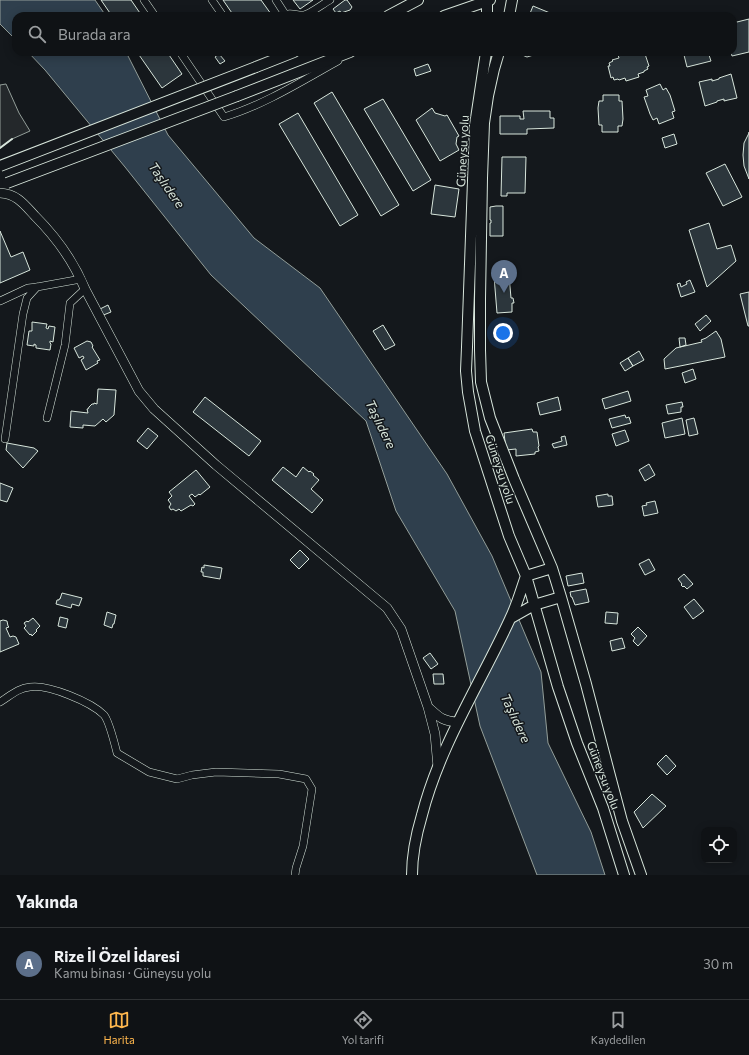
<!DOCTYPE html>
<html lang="tr">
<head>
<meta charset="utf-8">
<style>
  body { margin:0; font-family:Commissioner,sans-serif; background:#1d2022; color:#f1f3f6 }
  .controls { position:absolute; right:12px; bottom:12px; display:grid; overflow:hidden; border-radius:8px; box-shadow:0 2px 10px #0003 }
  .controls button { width:36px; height:36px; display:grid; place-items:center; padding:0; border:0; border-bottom:1px solid #2f3234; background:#0f1215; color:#f1f3f6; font:20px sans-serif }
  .you { position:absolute; left:503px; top:333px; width:14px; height:14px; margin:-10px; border:3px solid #fff; border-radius:50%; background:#1a73e8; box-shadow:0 0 0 6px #1a73e833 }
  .badge { display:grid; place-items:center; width:26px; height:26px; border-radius:50%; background:#ffb74d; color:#fff; font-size:13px; font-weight:700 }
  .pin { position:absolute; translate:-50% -33px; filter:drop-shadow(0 1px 2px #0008) }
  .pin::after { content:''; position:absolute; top:21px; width:14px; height:12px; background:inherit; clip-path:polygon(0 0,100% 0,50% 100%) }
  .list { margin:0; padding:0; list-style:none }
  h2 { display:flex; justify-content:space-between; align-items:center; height:52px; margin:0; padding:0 16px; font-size:17px }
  h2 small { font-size:13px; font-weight:400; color:#9b9ea0 }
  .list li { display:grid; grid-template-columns:26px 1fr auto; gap:12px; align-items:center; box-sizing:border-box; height:72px; padding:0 16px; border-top:1px solid #2f3234 }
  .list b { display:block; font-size:15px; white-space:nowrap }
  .list p { margin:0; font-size:13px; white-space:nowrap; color:#9b9ea0 }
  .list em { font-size:13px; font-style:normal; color:#9b9ea0 }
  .icon { flex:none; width:22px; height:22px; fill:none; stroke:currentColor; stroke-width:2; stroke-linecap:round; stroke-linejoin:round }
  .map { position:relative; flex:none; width:749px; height:875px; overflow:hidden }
  .search { position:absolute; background:#0f1215; box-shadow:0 2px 10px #0003; left:12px; right:12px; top:12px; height:44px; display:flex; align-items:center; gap:10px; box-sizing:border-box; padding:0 14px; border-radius:12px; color:#9b9ea0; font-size:15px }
  .sheet { height:124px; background:#0f1215 }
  nav { display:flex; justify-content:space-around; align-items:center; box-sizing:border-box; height:56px; border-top:1px solid #2f3234; background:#0f1215; font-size:11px; color:#9b9ea0 }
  nav a { display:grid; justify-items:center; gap:2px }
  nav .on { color:#ffb74d }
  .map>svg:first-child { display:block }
  .parking { fill:#24282b; stroke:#939e99 }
  .water { fill:#2f3f4d; stroke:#939e99 }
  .building { fill:#2c363c; stroke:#d8e6dc }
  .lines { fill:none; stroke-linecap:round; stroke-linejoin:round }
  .minor-casing { stroke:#d8e6dc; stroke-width:8 }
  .tertiary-casing { stroke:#d8e6dc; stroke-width:10 }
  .secondary-casing { stroke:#d8e6dc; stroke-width:12 }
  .minor { stroke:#14181c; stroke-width:7 }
  .tertiary { stroke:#14181c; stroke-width:9 }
  .secondary { stroke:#14181c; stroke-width:10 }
  .secondary-bridge-casing { stroke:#d8e6dc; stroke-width:12; stroke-linecap:butt }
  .secondary-bridge { stroke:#14181c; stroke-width:10 }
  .wall { stroke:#d8e6dc; stroke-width:2 }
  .labels { text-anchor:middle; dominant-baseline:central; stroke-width:3; stroke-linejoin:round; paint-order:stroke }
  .street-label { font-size:12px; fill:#d8e6dc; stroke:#14181c }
  .water-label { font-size:13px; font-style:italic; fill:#d8e6dc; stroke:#14181c }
</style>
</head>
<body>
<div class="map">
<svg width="749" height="875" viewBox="0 0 749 875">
  <rect width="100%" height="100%" fill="#14181c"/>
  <!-- parking -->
  <path class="parking" d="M6 84 19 113 30 131 12 139 0 148V85Z"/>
  <!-- water -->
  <path class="water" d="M0 0H95L106 16H16V40L0 24Z
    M28 52H126L168 135 254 238 320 288 447 474 492 556 541 672 548 743 591 832 605 875H537L480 726 455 611 396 511 366 421 211 275 125 167 45 70Z"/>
  <!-- building -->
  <path class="building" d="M101 0H131L142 16H112Z
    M223 0H261L271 14 269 16H234Z
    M293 0H313L300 9Z
    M345 0H347L352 7 350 10 341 13 340 11 336 13 333 9Z
    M533 6 550 13 551 16H529Z
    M749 19V52L732 56 731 52H733V23Z
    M137 52H167L182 74 162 88Z
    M515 52H541L540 53 527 57Z
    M629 52H631V54L637 52 638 53 642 52 643 55 645 54 649 66 647 67 648 69 644 71V72L638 74 639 77 626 81 625 78 619 80 618 79 614 80 613 77 611 78 608 66H610L609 63 613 61 612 60 619 58 618 55Z
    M685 52H708L711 61 687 67 684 55H686Z
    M219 54 225 61 220 64 215 57Z
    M428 64 431 71 416 76 414 69Z
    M731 74 737 98 728 100 724 101V99L717 101V102L705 106 699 82 708 80 712 79V81L719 79V78Z
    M660 84 663 90 666 88 670 95 675 111 672 112 674 118 659 124 657 118 653 120 650 114 644 97 648 96 646 90Z
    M332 92 399 205 381 216 314 103Z
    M603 95H619V101H622L623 119 622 126H618V132H602V125H599L598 108 599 101H603Z
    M383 99 431 180 413 191 364 109Z
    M432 108 435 113 445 116 447 115 459 136 457 137 456 144 459 150 440 161 416 120Z
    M523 111H550V118H554V128L527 129V134H500V116H520V119H524Z
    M298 113 358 215 340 226 279 124Z
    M749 133V132V179L744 166 743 155 744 143Z
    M674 134 677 144 665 148 662 138Z
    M502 157H526L525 193H507V196H501Z
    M725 164 742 197 723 206 706 173Z
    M435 185 459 189 455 217 431 214Z
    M496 206H503V236H490V223H491V220H490V207Z
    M709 223 717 249 731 245 736 261 707 287 689 230Z
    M0 231 11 257 23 252 30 270 0 283Z
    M509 275 511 298H513L514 303H512V312L497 313 494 276Z
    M690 280 695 292 681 297 677 284 680 283 681 287 687 284 686 282Z
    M749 292V326H748L740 294Z
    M108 305 111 312 101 316 98 310Z
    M706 315 711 321 700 331 695 324Z
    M32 322 47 324 46 328 48 329 49 326 55 327 53 342 50 341V343L51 344 50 350 36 348V345L34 344V346L27 345 29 331H32Z
    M383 325 395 345 385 350 373 331Z
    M716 331 721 339 725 357 665 369 664 359 676 348 702 342 701 340 706 338Z
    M679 338H685L686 345 680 347Z
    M87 341 91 342 93 346 92 347 100 360 97 361 98 363 86 370 81 360 84 358 83 356 79 358 74 348Z
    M639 351 644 360 633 366 628 358Z
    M628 358 633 366 625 371 620 363Z
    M693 369 696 379 685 383 682 373Z
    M98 389 116 390 114 415 106 422 103 419 95 426 83 425V428L70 427 71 411 88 413 87 409H88L89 407 92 404H94V403L97 404Z
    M628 391 631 401 605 409 602 399Z
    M205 397 261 441 249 456 193 412Z
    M558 397 561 410 540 415 537 403Z
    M682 402 683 407H681V412L668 414 666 405Z
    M625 415 626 418 629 417 631 423 612 428 609 419Z
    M682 418 685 434 665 438 662 423Z
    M694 418 698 434 689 436 686 420Z
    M148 428 158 436 147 449 137 441Z
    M532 429 533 432H537L539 446 538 447 539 451 535 452V454L516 456V449L506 450 504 433Z
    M625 430 629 441 616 446 612 434Z
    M565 436 567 445 554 448 552 444 562 441 561 437Z
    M7 443 34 448 38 451 23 468 6 450Z
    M649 464 655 475 645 481 639 470Z
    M283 467 296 477 303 467 309 472 310 471 314 474 313 475 319 480 311 489 323 500 312 513 272 480Z
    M196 470 210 487 200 495 199 494 195 497 192 494 189 496 195 504 193 506 191 505 181 511 179 509 176 511 173 509 171 510 169 507 171 504 168 500 172 496 169 492Z
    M0 483 13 488 7 502 0 500Z
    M608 494V496H612L613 505 598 507 596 496Z
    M655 501 658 513 644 516 642 506 647 505 646 503Z
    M300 550 309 559 299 569 290 560Z
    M649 559 655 570 645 575 639 564Z
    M204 565 222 568 220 579 203 576V572H201L202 567 204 568Z
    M582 573 584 583 568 586 566 576Z
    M684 574 693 584 687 589 684 586 683 587 681 585 682 584 678 579Z
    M586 589 589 602 575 605 572 597H571L570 592Z
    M62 593 82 598 79 606 72 604 71 608 56 604 57 600H59V599H60Z
    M694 599 704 611 693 619 684 607Z
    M107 612 116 615 114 624H113L112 628 104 625Z
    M606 612 618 613 617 624 605 623Z
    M60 617 68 619 66 628 58 626Z
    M33 618 40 626 36 630 37 631 32 636 31 634 30 635 24 628 26 626 24 623 27 621 28 622Z
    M3 620 7 621 8 626 9 627 6 628 10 637 13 636 16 637 19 644 0 652V621Z
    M638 627 647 636 638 646 633 641 635 638 631 634Z
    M622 638 625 648 612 651 610 641Z
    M430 653 438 664 431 669 423 658Z
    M433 674H443L444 684H434Z
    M666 755 676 766 667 775 657 764Z
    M652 794 666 806 643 828 634 812Z"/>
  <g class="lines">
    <defs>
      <path id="minor" d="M144 0 155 16
        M212 0 223 16
        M276 0 285 14
        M283 16C290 11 297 16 304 15 310 14 324 3 330 0
        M180 52 224 117C264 105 302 81 338 61
        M0 301 28 288 37 287 81 279
        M47 418 65 345 70 303 85 289
        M5 439 23 314 27 298 37 287
        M0 702C10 696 18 688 30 687 48 684 91 702 104 715 109 721 115 745 117 753L149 772 177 779 192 775 216 772 279 774 306 779 312 789 303 846 296 868 295 875"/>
      <path id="tertiary" d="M0 193C17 194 24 204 35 216 57 238 73 260 85 289L139 391 154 409 216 465 387 608 401 629 428 707 435 734 438 767
        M428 707C439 717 442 721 458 722"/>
      <path id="secondary" d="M487 0V16
        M388 16 418 0
        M444 16 490 0
        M509 16 512 0
        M486 52 475 125 467 347 466 371 468 392 475 431 509 536 526 576 558 687 577 743 603 808 624 875
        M499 52 494 69 488 96 484 123 482 178 480 299V350L481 382 490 418 514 479 552 568 561 597 586 684 609 772 622 821 641 875
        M256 67 294 52
        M237 96 350 52
        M511 618 534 605 561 597
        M412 875C412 855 416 835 422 815 440 745 480 684 510 619 517 605 521 590 526 576L552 568"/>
    </defs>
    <!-- minor casing -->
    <use href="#minor" class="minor-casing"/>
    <!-- tertiary casing -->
    <use href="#tertiary" class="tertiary-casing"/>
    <!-- secondary casing -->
    <use href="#secondary" class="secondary-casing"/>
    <!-- minor -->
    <use href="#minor" class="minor"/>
    <!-- tertiary -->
    <use href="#tertiary" class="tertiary"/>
    <!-- secondary -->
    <use href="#secondary" class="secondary"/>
    <defs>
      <path id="secondary-bridge" d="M0 166 256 67
        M7 183 237 96"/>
    </defs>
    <!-- secondary-bridge casing -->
    <use href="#secondary-bridge" class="secondary-bridge-casing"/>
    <!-- secondary-bridge -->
    <use href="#secondary-bridge" class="secondary-bridge"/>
    <!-- wall -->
    <path class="wall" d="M0 148 12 139"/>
  </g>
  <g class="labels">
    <!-- street labels -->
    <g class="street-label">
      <text transform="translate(462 151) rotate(-87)">Güneysu yolu</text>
      <text transform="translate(501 469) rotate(72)">Güneysu yolu</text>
      <text transform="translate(604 775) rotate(69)">Güneysu yolu</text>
    </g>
    <!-- water labels -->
    <g class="water-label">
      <text transform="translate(167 185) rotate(55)">Taşlıdere</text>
      <text transform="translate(381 424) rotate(64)">Taşlıdere</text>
      <text transform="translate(516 718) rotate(65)">Taşlıdere</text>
    </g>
  </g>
</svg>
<div class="controls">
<button><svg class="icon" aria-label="locate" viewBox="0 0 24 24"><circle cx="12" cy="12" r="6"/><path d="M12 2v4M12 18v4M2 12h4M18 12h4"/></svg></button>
</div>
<div class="you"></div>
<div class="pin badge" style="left:504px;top:293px;background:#5c6f8a">A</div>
<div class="search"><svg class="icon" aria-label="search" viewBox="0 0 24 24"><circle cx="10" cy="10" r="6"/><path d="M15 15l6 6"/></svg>Burada ara</div>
</div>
<section class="sheet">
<h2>Yakında<small></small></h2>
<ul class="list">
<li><span class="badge" style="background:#5c6f8a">A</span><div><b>Rize İl Özel İdaresi</b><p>Kamu binası · Güneysu yolu</p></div><em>30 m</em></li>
</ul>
</section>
<nav>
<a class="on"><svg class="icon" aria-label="map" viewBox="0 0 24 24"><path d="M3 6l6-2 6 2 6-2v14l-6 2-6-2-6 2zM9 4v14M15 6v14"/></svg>Harita</a>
<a><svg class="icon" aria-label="directions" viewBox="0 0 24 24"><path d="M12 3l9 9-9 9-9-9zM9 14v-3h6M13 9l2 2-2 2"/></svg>Yol tarifi</a>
<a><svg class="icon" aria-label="saved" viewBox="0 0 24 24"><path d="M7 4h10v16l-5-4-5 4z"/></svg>Kaydedilen</a>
</nav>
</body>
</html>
